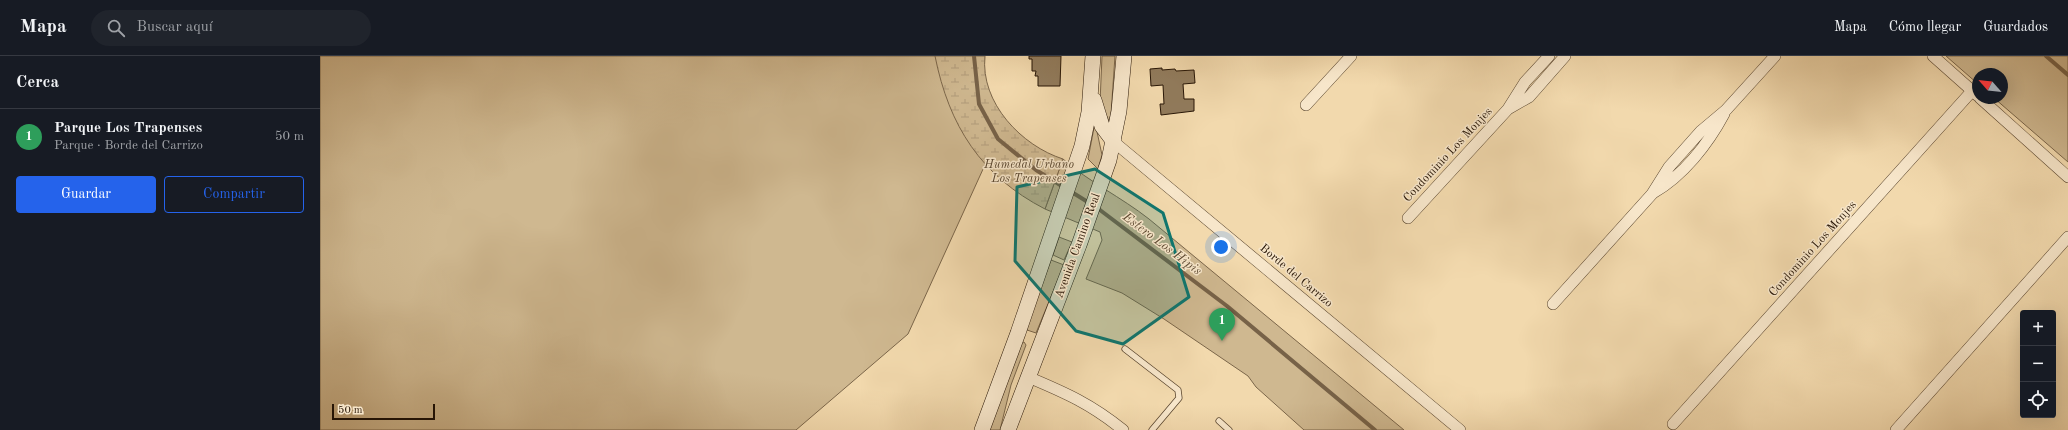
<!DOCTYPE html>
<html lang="es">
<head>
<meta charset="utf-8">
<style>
  body { margin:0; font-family:"Old Standard TT",serif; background:#20242c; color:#f1f3f6 }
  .controls { position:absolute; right:12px; bottom:12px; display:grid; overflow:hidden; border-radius:4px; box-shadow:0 4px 16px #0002 }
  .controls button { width:36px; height:36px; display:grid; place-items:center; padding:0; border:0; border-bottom:1px solid #363941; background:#171b24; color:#f1f3f6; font:20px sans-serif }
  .compass { position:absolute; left:1652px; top:12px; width:36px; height:36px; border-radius:50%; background:#171b24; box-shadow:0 4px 16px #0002; rotate:297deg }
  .scale { position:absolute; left:12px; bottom:10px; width:103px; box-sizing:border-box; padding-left:4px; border:2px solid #271505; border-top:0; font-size:11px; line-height:14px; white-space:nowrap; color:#271505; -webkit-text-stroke:3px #f7e6ca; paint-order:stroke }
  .you { position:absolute; left:901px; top:191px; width:14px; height:14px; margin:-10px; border:3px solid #fff; border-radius:50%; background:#1a73e8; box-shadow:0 0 0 6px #1a73e833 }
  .badge { display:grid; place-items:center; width:26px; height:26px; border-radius:50%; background:#2563eb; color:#fff; font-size:13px; font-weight:700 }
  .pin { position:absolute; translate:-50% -33px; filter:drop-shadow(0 1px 2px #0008) }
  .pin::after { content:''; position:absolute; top:21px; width:14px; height:12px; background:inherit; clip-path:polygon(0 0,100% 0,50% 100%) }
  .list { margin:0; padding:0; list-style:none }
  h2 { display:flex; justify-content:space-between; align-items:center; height:52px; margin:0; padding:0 16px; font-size:17px }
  h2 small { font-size:13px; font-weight:400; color:#9ea1a6 }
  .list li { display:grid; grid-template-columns:26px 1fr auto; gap:12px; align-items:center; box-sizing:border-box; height:56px; padding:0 16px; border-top:1px solid #363941 }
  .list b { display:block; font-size:15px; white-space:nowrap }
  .list p { margin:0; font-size:13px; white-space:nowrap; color:#9ea1a6 }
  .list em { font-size:13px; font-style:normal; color:#9ea1a6 }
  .actions { display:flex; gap:8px; padding:12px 16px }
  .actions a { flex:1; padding:9px 0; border:1px solid #2563eb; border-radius:4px; text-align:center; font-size:14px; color:#2563eb }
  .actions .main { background:#2563eb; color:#fff }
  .icon { flex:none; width:22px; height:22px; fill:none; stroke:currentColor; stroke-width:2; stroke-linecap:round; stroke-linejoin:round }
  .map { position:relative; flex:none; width:1748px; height:374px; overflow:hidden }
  header { display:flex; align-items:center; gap:24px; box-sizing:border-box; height:56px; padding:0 20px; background:#171b24; border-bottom:1px solid #363941 }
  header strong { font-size:19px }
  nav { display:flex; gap:22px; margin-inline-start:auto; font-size:14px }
  .search { width:280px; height:36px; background:#20242c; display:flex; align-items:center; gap:10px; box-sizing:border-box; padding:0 14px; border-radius:22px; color:#9ea1a6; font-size:15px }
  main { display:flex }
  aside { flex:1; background:#171b24 }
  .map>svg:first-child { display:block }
  .green { fill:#cfb890; stroke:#7b664a }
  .wetland { fill:url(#wetland-marsh); stroke:#7b664a }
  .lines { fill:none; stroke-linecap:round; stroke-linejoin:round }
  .stream { stroke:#776248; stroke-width:4 }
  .building { fill:#917b5c; stroke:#271505 }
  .lane-casing { stroke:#5a462f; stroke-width:7 }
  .street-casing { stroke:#5a462f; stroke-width:12 }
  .secondary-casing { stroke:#271505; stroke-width:16 }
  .lane { stroke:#f7e6ca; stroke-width:5.5 }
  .street { stroke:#f7e6ca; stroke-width:11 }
  .secondary { stroke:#f7e6ca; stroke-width:15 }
  .marked { fill:#0f766e; fill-opacity:0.2; stroke:#0f766e; stroke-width:3; stroke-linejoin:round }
  .labels { text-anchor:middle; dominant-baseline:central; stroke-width:3; stroke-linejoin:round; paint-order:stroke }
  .street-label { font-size:12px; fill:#271505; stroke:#f7e6ca }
  .park-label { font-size:12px; font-style:italic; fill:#59462f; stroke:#f7e6ca }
  .water-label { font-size:13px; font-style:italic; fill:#5d4931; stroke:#f7e6ca }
</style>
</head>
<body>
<header>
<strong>Mapa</strong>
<div class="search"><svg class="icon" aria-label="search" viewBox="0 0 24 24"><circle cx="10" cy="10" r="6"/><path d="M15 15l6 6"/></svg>Buscar aquí</div>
<nav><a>Mapa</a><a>Cómo llegar</a><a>Guardados</a></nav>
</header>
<main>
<aside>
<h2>Cerca<small></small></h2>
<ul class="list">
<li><span class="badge" style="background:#2e9e5b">1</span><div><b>Parque Los Trapenses</b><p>Parque · Borde del Carrizo</p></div><em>50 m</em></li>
</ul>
<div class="actions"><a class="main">Guardar</a><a>Compartir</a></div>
</aside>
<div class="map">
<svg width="1748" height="374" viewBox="0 0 1748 374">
  <defs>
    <pattern id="wetland-marsh" width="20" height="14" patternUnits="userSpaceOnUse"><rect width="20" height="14" fill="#cfb890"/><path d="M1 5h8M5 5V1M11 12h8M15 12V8" fill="none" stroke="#b29d7b"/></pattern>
  </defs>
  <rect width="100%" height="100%" fill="#f2d9ad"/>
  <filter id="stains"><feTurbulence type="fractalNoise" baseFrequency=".005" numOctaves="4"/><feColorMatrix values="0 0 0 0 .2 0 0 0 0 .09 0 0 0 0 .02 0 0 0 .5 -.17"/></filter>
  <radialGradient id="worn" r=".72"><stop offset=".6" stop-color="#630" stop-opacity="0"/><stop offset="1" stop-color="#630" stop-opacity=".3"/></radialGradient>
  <!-- green -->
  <path class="green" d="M0 0H633L679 78 588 278 476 374H0Z
    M782 0H795L791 58 789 65 780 47Z
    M1626 0H1748V106L1674 42H1682V18H1658V28Z
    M776 71 782 99 778 113 768 103 774 72Z
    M743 103C769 126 801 141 829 163L1084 374H984L936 331 928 320 844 263 802 237 766 223 782 184 780 176 725 153Z
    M739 181 752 186 744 204 733 199Z
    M731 204 744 209 716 277 707 274 706 271Z
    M704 286 706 289 691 329 680 374H669L701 287Z"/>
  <!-- wetland -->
  <path class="wetland" d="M615 0H665C660 47 702 90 743 103L725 153C661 120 629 70 615 0Z"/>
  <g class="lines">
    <!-- stream -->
    <path class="stream" d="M654 0 659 48 678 83 716 114 771 148
      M1726 0 1748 19
      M776 151 907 250 1055 374"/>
  </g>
  <!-- building -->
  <path class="building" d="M709 0H741L740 30H718V20H715L716 15H712V3H709Z
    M842 12V14L855 13 856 15 874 14 875 27 863 28 864 43H874V55L841 59 840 48H844L843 29 831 30 830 13Z"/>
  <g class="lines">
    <defs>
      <path id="lane" d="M805 293 858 334 859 342 832 374
        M899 365 909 374"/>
      <path id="street" d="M1613 0 1658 40
        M1660 42 1748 121
        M986 49 1031 0
        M1188 53 1209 41 1245 0
        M794 86 1140 374
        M1333 137C1363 120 1388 88 1404 58
        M1088 162 1188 53 1205 26 1229 0
        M1233 248 1332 138 1349 111 1381 75 1406 54 1455 0
        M708 321C746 337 771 348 803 374
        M1353 368 1652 35
        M1576 374 1748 181"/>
      <path id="secondary" d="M774 44 782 70 794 86
        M662 374 698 277 762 90 769 56 773 0
        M688 374 759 189 789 104 799 55 804 0"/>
    </defs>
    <!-- lane casing -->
    <use href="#lane" class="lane-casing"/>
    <!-- street casing -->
    <use href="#street" class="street-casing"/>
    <!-- secondary casing -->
    <use href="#secondary" class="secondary-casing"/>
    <!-- lane -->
    <use href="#lane" class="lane"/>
    <!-- street -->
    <use href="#street" class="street"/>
    <!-- secondary -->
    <use href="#secondary" class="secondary"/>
  </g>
  <!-- marked area -->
  <path class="marked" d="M775 113 843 157 869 241 803 288 756 275 695 205 697 131Z"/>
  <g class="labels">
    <!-- street labels -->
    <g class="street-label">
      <text transform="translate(1128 99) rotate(-47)">Condominio Los Monjes</text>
      <text transform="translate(758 190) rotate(-70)">Avenida Camino Real</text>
      <text transform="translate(1493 193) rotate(-48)">Condominio Los Monjes</text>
      <text transform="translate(976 220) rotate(40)">Borde del Carrizo</text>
    </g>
    <!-- park labels -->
    <g class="park-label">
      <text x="709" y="109">Humedal Urbano<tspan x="709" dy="14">Los Trapenses</tspan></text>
    </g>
    <!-- water labels -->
    <g class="water-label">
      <text transform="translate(842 188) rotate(37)">Estero Los Hipis</text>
    </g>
  </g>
  <rect width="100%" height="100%" filter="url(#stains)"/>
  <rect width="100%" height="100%" fill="url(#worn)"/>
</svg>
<div class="controls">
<button>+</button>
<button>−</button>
<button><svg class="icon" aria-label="locate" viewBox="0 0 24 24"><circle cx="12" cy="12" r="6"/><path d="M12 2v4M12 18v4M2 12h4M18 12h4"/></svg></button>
</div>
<svg class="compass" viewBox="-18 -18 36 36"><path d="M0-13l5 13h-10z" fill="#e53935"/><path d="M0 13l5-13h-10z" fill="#9ea1a6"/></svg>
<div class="scale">50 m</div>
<div class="you"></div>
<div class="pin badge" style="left:902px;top:285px;background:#2e9e5b">1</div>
</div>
</main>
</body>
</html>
